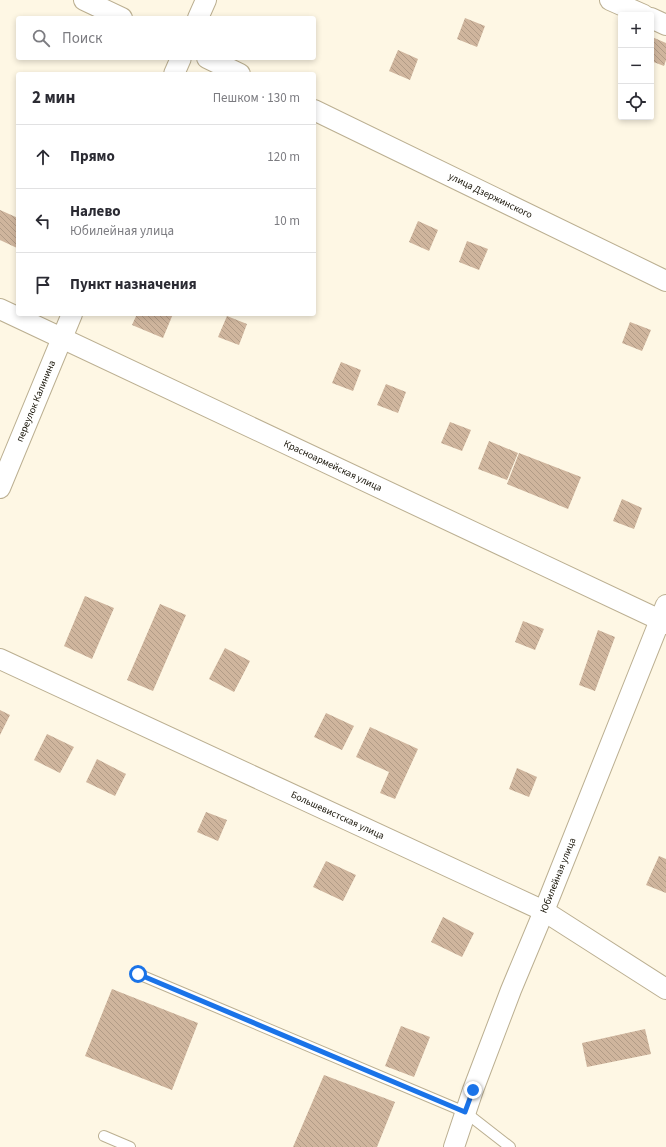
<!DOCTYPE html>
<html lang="ru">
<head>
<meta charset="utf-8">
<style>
  body { margin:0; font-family:"Source Sans 3",sans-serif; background:#f7f7f7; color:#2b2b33 }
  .controls { position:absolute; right:12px; top:12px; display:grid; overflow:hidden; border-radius:4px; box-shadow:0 2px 6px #0003 }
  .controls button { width:36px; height:36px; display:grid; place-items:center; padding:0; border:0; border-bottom:1px solid #e1e1e2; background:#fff; color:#2b2b33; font:20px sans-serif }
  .stop { position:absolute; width:12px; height:12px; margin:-9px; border:3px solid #1a73e8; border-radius:50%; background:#fff }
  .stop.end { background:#1a73e8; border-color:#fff; box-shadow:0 1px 4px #0008 }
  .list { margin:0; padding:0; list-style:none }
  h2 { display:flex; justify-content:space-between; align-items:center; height:52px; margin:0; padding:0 16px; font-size:17px }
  h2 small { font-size:13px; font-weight:400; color:#7c7c81 }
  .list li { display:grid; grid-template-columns:26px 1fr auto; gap:12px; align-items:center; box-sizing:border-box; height:64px; padding:0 16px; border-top:1px solid #e1e1e2 }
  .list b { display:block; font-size:15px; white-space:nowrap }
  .list p { margin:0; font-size:13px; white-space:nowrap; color:#7c7c81 }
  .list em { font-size:13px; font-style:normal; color:#7c7c81 }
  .icon { flex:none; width:22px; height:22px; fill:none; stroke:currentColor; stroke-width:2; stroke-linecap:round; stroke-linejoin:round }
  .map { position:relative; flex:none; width:666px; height:1147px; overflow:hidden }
  .search { position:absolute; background:#fff; box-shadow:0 2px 6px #0003; left:16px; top:16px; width:300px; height:44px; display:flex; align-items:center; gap:10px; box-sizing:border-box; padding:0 14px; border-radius:4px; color:#7c7c81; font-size:15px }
  .panel { position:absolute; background:#fff; box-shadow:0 2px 6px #0003; left:16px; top:72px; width:300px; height:244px; border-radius:4px }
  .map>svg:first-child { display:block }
  .building { fill:url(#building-back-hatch) }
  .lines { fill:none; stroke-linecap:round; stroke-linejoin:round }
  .lane-casing { stroke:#bbaf91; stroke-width:12 }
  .street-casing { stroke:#bbaf91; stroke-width:22 }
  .lane { stroke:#fff; stroke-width:10 }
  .street { stroke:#fff; stroke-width:20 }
  .route { stroke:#1a73e8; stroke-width:5 }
  .labels { text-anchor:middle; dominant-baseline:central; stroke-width:3.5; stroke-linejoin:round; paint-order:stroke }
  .street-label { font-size:10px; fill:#181408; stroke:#fff }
</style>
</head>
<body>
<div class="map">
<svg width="666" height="1147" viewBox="0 0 666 1147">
  <defs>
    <pattern id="building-back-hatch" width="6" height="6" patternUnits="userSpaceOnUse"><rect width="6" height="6" fill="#cfb59d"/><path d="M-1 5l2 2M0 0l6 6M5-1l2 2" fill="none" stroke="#b19b86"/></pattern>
  </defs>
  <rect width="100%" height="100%" fill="#fef7e4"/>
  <!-- building -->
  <path class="building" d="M465 18 485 26 477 47 457 39Z
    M652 37 666 43V60L664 66 651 61Z
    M398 50 418 59 410 80 389 71Z
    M0 210 18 218 17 248 0 240Z
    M418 221 438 230 429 251 409 242Z
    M467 241 488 249 479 270 459 262Z
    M137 314H173L163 338 132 325Z
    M227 316 247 324 239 345 218 337Z
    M630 322 651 330 642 351 622 343Z
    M341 362 361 370 353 391 332 383Z
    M386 384 406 392 398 413 377 405Z
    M450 422 471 430 462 451 441 443Z
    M489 441 518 453 507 480 478 469Z
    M519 453 581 477 568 509 507 484Z
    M622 499 642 508 634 529 613 521Z
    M85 596 114 608 92 659 64 646Z
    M160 604 186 615 153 691 127 680Z
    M523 621 544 629 535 650 515 642Z
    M598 630 615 637 595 691 579 685Z
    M225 648 250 661 234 692 209 679Z
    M0 710 10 715 0 735Z
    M326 713 354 726 342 750 314 737Z
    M370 727 418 749 395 799 380 793 389 772 356 757Z
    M47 734 74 747 60 773 34 760Z
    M97 759 126 774 115 796 86 782Z
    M517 768 537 777 529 797 509 789Z
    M206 812 227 820 218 841 197 832Z
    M659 856 666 859V893L646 885Z
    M326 861 356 875 343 901 313 887Z
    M443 917 474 933 462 957 431 942Z
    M112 989 198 1023 172 1090 85 1056Z
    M401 1026 430 1037 414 1077 385 1066Z
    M645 1029 651 1054 587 1067 582 1043Z
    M324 1075 395 1102 377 1147H293Z"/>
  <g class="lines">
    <defs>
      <path id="lane" d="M138 974 465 1112 510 1147
        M104 1136 130 1147"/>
      <g id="street">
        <path d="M84 0 122 18"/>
        <path d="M610 0 644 15"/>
        <path d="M198 18 206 0"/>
        <path d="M651 18 666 25"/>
        <path d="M207 58 240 74"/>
        <path d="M174 74 181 58"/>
        <path id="s1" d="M314 110 666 281"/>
        <path id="s2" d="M0 309 660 620 666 624"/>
        <path id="s3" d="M0 488 72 314"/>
        <path id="s4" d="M0 659 544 911 666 989"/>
        <path id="s5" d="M454 1147 473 1090 511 990 544 911 666 605"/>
      </g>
    </defs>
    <!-- lane casing -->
    <use href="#lane" class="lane-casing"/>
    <!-- street casing -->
    <use href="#street" class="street-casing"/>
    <!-- lane -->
    <use href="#lane" class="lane"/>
    <!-- street -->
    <use href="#street" class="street"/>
  </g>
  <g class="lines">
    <!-- route -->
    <path class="route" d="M138 974 465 1112 473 1090"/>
  </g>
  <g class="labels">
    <!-- street labels -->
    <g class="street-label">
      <text stroke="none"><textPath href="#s1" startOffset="196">улица Дзержинского</textPath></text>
      <text stroke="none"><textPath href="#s3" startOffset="94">переулок Калинина</textPath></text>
      <text stroke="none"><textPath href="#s2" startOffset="368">Красноармейская улица</textPath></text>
      <text stroke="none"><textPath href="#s4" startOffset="372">Большевистская улица</textPath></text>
      <text stroke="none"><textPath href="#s5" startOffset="291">Юбилейная улица</textPath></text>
    </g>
  </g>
</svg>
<div class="controls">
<button>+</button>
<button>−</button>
<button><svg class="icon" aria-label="locate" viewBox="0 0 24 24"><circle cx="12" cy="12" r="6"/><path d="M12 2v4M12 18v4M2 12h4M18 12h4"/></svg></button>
</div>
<div class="stop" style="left:138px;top:974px"></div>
<div class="stop end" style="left:473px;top:1090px"></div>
<div class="search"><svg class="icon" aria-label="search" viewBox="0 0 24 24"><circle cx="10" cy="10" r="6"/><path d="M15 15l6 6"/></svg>Поиск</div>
<section class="panel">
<h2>2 мин<small>Пешком · 130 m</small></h2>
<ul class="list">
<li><svg class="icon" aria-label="ahead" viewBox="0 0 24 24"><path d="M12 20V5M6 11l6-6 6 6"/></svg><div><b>Прямо</b></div><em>120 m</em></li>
<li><svg class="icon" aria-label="left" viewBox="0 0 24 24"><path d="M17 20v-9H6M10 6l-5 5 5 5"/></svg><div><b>Налево</b><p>Юбилейная улица</p></div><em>10 m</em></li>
<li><svg class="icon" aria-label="arrive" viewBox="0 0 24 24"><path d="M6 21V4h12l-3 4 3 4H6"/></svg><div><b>Пункт назначения</b></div></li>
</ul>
</section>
</div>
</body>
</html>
